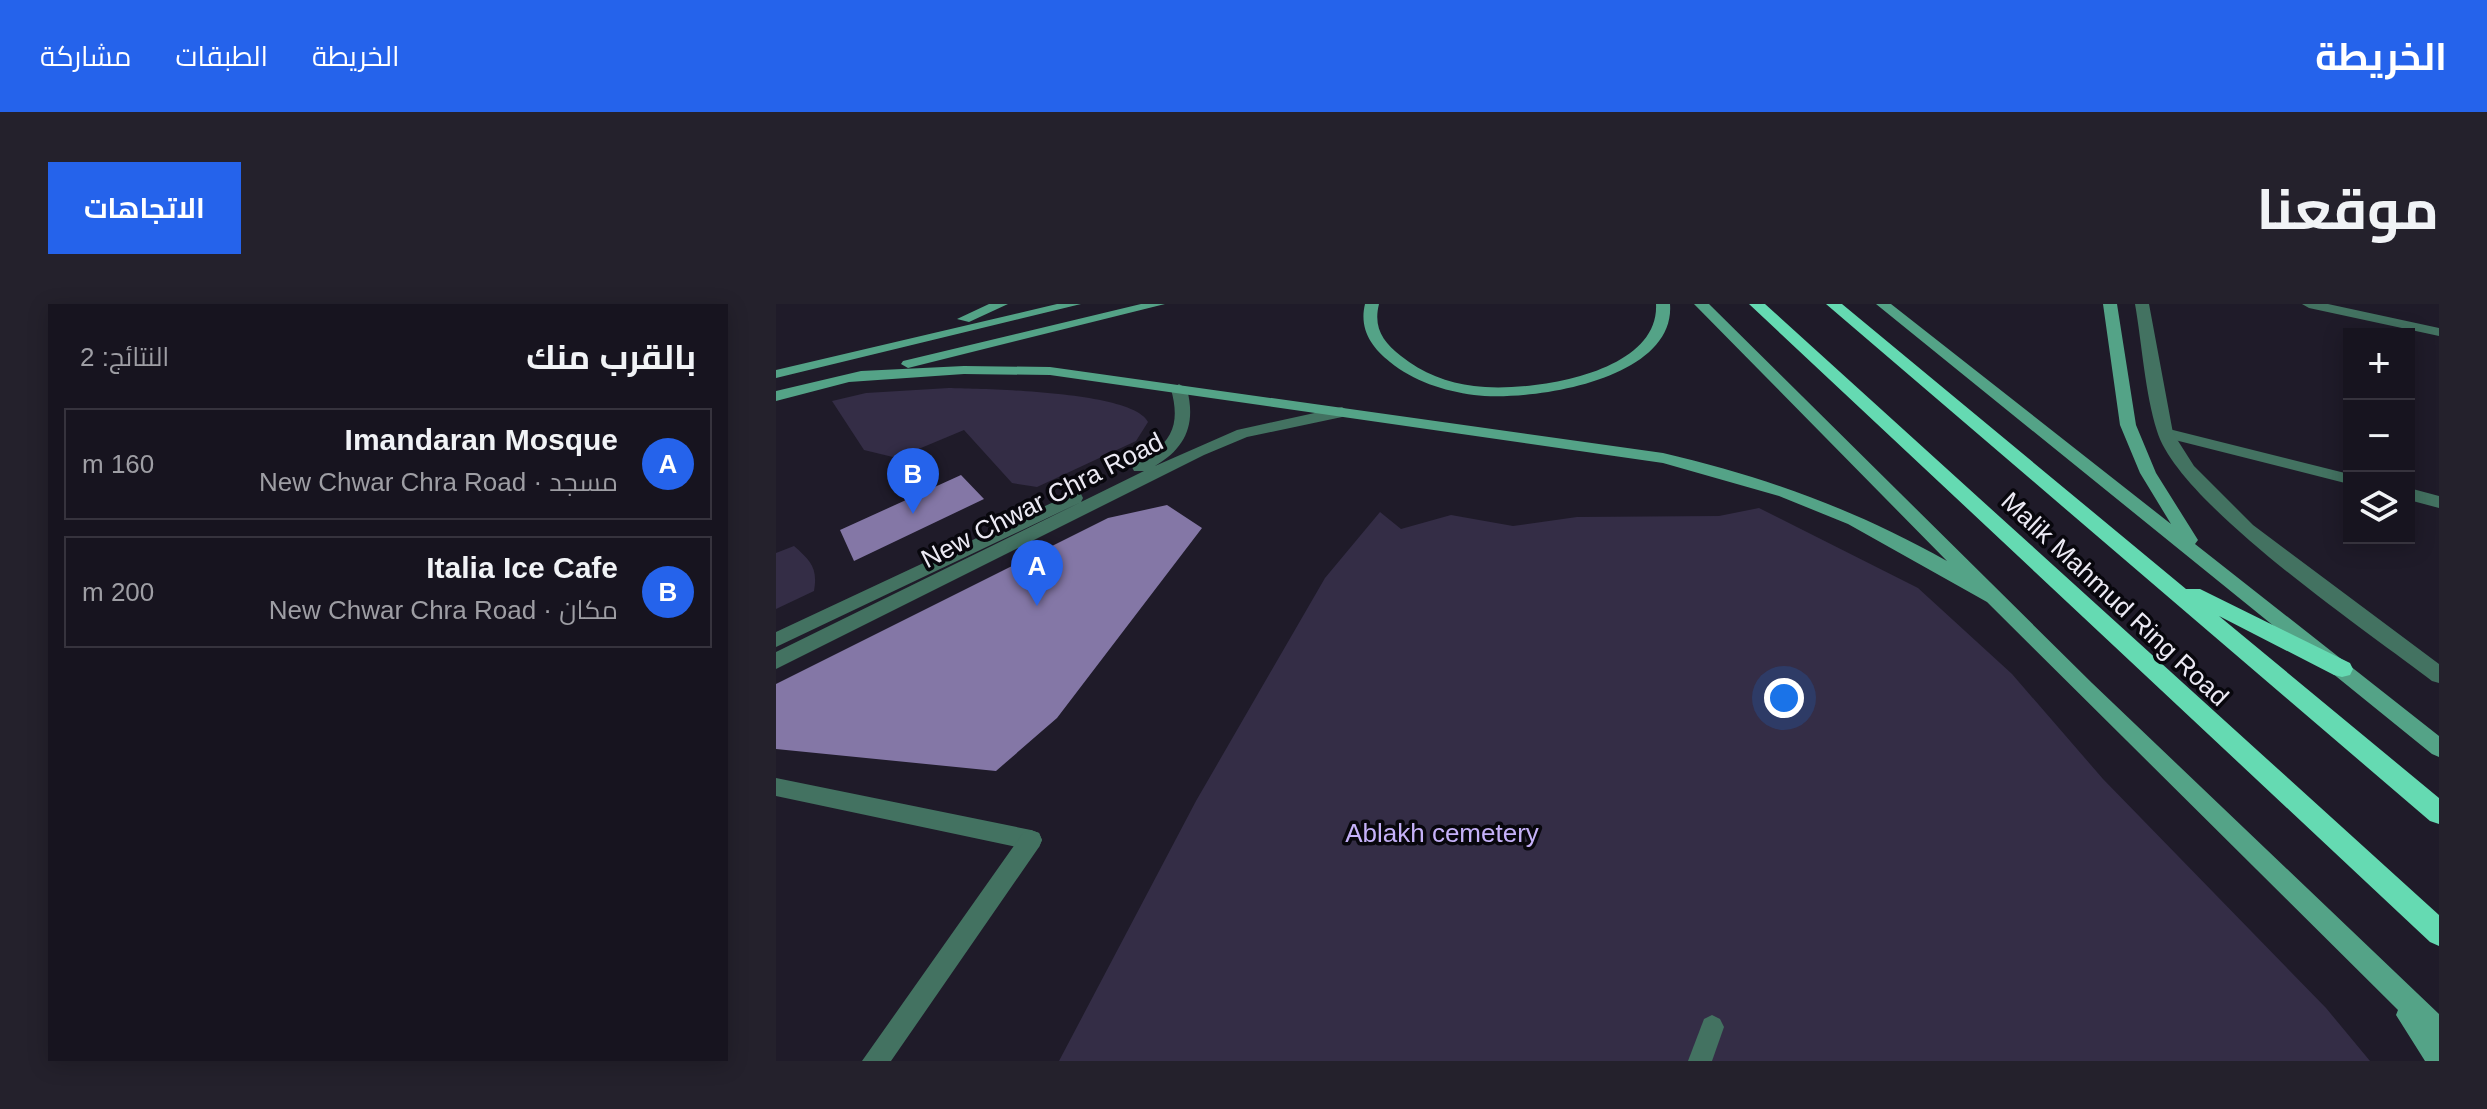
<!DOCTYPE html>
<html lang="ar">
<head>
<meta charset="utf-8">
<style>
  body { margin:0; font-family:Helvetica,Cairo,sans-serif; background:#24212c; color:#f1f3f6; direction:rtl }
  .controls { position:absolute; right:24px; top:24px; display:grid; overflow:hidden; border-radius:0px; box-shadow:0 4px 20px #0003 }
  .controls button { width:72px; height:72px; display:grid; place-items:center; padding:0; border:0; border-bottom:2px solid #36333d; background:#17141f; color:#f1f3f6; font:40px sans-serif }
  .you { position:absolute; left:1008px; top:394px; width:28px; height:28px; margin:-20px; border:6px solid #fff; border-radius:50%; background:#1a73e8; box-shadow:0 0 0 12px #1a73e833 }
  .badge { display:grid; place-items:center; width:52px; height:52px; border-radius:50%; background:#2563eb; color:#fff; font-size:26px; font-weight:700 }
  .pin { position:absolute; translate:-50% -66px; filter:drop-shadow(0 2px 4px #0008) }
  .pin::after { content:''; position:absolute; top:42px; width:28px; height:24px; background:inherit; clip-path:polygon(0 0,100% 0,50% 100%) }
  .list { margin:0; padding:0; list-style:none }
  h2 { display:flex; justify-content:space-between; align-items:center; height:104px; margin:0; padding:0 32px; font-size:34px }
  h2 small { font-size:26px; font-weight:400; color:#9e9ea4 }
  .list li { display:grid; grid-template-columns:52px 1fr auto; gap:24px; align-items:center; box-sizing:border-box; height:112px; margin:0 16px 16px; padding:0 16px; border:2px solid #36333d; border-radius:0px }
  .list b { display:block; font-size:30px; white-space:nowrap }
  .list p { margin:0; font-size:26px; white-space:nowrap; color:#9e9ea4 }
  .list em { font-size:26px; font-style:normal; color:#9e9ea4 }
  .icon { flex:none; width:44px; height:44px; fill:none; stroke:currentColor; stroke-width:2; stroke-linecap:round; stroke-linejoin:round }
  .map { position:relative; flex:none; width:1663px; height:757px; overflow:hidden; direction:ltr; border-radius:0px }
  header { display:flex; align-items:center; gap:48px; box-sizing:border-box; height:112px; padding:0 40px; background:#2563eb; color:#fff }
  header strong { font-size:38px }
  nav { display:flex; gap:44px; margin-inline-start:auto; font-size:28px }
  .intro { display:flex; align-items:center; justify-content:space-between; box-sizing:border-box; height:192px; padding:0 48px }
  h1 { margin:0; font-size:56px }
  .button { padding:20px 36px; border-radius:0px; background:#2563eb; color:#fff; font-size:28px; font-weight:700 }
  main { display:flex; gap:48px; padding:0 48px }
  aside { flex:1; background:#17141f; border-radius:0px; box-shadow:0 4px 20px #0003 }
  .map>svg:first-child { display:block }
  .green { fill:#342d46 }
  .building { fill:#8477a6 }
  .lines { fill:none; stroke-linecap:round; stroke-linejoin:round }
  .service { fill:#437261; fill-rule:evenodd }
  .minor { fill:#437261; fill-rule:evenodd }
  .tertiary { fill:#437261; fill-rule:evenodd }
  .secondary { fill:#54a387; fill-rule:evenodd }
  .trunk { fill:#65dab2; fill-rule:evenodd }
  .labels { text-anchor:middle; dominant-baseline:central; stroke-width:7; stroke-linejoin:round; paint-order:stroke }
  .street-label { font-size:26px; fill:#eceaf4; stroke:#08070d }
  .park-label { font-size:26px; fill:#c5b1f8; stroke:#08070d }
</style>
</head>
<body>
<header>
<strong>الخريطة</strong>
<nav><a>الخريطة</a><a>الطبقات</a><a>مشاركة</a></nav>
</header>
<div class="intro"><h1>موقعنا</h1><a class="button">الاتجاهات</a></div>
<main>
<div class="map">
<svg width="1663" height="757" viewBox="0 0 1663 757">
  <rect width="100%" height="100%" fill="#1f1b29"/>
  <!-- green -->
  <path class="green" d="M173 84C209 85 357 87 372 118L360 137 261 183 236 179 188 126 121 154 88 146 56 97 90 89Z
    M983 204 1142 284 1236 370 1327 475 1550 704 1594 757H283L420 497 549 274 604 208 625 225 675 211 737 222 801 213 943 212Z
    M18 242C35 257 42 264 38 287L0 305V249Z"/>
  <!-- building -->
  <path class="building" d="M185 171 208 195 78 257 64 226Z
    M391 201 426 224 281 414 220 467 0 445V380L332 214Z"/>
  <g class="lines">
    <!-- service -->
    <path class="service" d="M936 711 944 715 948 723 936 757H912L928 715Z"/>
    <!-- minor -->
    <path class="minor" d="M1526 0H1552L1663 24V32L1533 4Z
      M1389 124 1573 170V180L1383 132V126Z
      M1633 184 1663 192V204L1633 196Z
      M0 474 255 526 263 529 266 536 263 543 255 546 0 492Z"/>
    <!-- tertiary -->
    <path class="tertiary" d="M1359 0H1373L1397 129 1418 162 1477 221 1663 360V379L1656 377C1591 327 1403 200 1381 127 1369 89 1366 40 1359 0Z
      M403 80 411 85C420 120 410 144 379 162L461 126 566 103 574 108 566 113 471 133 428 151 0 365V348L368 167H358L356 163C362 157 370 153 377 148 401 132 402 111 395 85Z
      M299 188 305 190 307 194 305 198 0 343V328Z
      M255 526 263 529 266 536 263 543 115 757H86L247 529Z"/>
    <!-- secondary -->
    <path class="secondary" d="M213 0H232L193 18 181 15Z
      M281 0H305L0 74V66Z
      M365 0H389L132 64 125 60 127 57Z
      M589 0H603C597 24 607 38 625 52 646 69 672 79 698 82 748 89 884 72 880 0H894C900 77 752 98 698 91 668 87 637 77 614 58 595 43 583 25 589 0Z
      M918 0H933L1316 379 1663 710V757H1649L1620 711 1622 706 1211 298 1072 220 1003 192 887 159 274 71 188 70 73 78 0 97V87L85 67 188 62 274 63 887 149C992 174 1076 204 1171 257Z
      M1100 0H1115L1395 220 1364 169 1344 121 1327 0H1341L1360 121 1380 169 1422 236 1419 240 1663 432V453L1656 450Z"/>
    <!-- trunk -->
    <path class="trunk" d="M973 0H989L1663 611V642L1654 638Z
      M1050 0H1066L1410 285H1424L1574 359 1577 365 1574 371 1566 373 1558 371 1443 312 1663 494V520L1654 517Z"/>
  </g>
  <g class="labels">
    <!-- street labels -->
    <g class="street-label">
      <text transform="translate(266 196) rotate(-27)">New Chwar Chra Road</text>
      <text transform="translate(1339 295) rotate(43)">Malik Mahmud Ring Road</text>
    </g>
    <!-- park labels -->
    <g class="park-label">
      <text x="666" y="529">Ablakh cemetery</text>
    </g>
  </g>
</svg>
<div class="controls">
<button>+</button>
<button>−</button>
<button><svg class="icon" aria-label="layers" viewBox="0 0 24 24"><path d="M12 4l9 5-9 5-9-5zM3 14l9 5 9-5"/></svg></button>
</div>
<div class="you"></div>
<div class="pin badge" style="left:261px;top:302px">A</div>
<div class="pin badge" style="left:137px;top:210px">B</div>
</div>
<aside>
<h2>بالقرب منك<small>النتائج: 2</small></h2>
<ul class="list">
<li><span class="badge">A</span><div><b>Imandaran Mosque</b><p>مسجد · New Chwar Chra Road</p></div><em>160 m</em></li>
<li><span class="badge">B</span><div><b>Italia Ice Cafe</b><p>مكان · New Chwar Chra Road</p></div><em>200 m</em></li>
</ul>
</aside>
</main>
</body>
</html>
